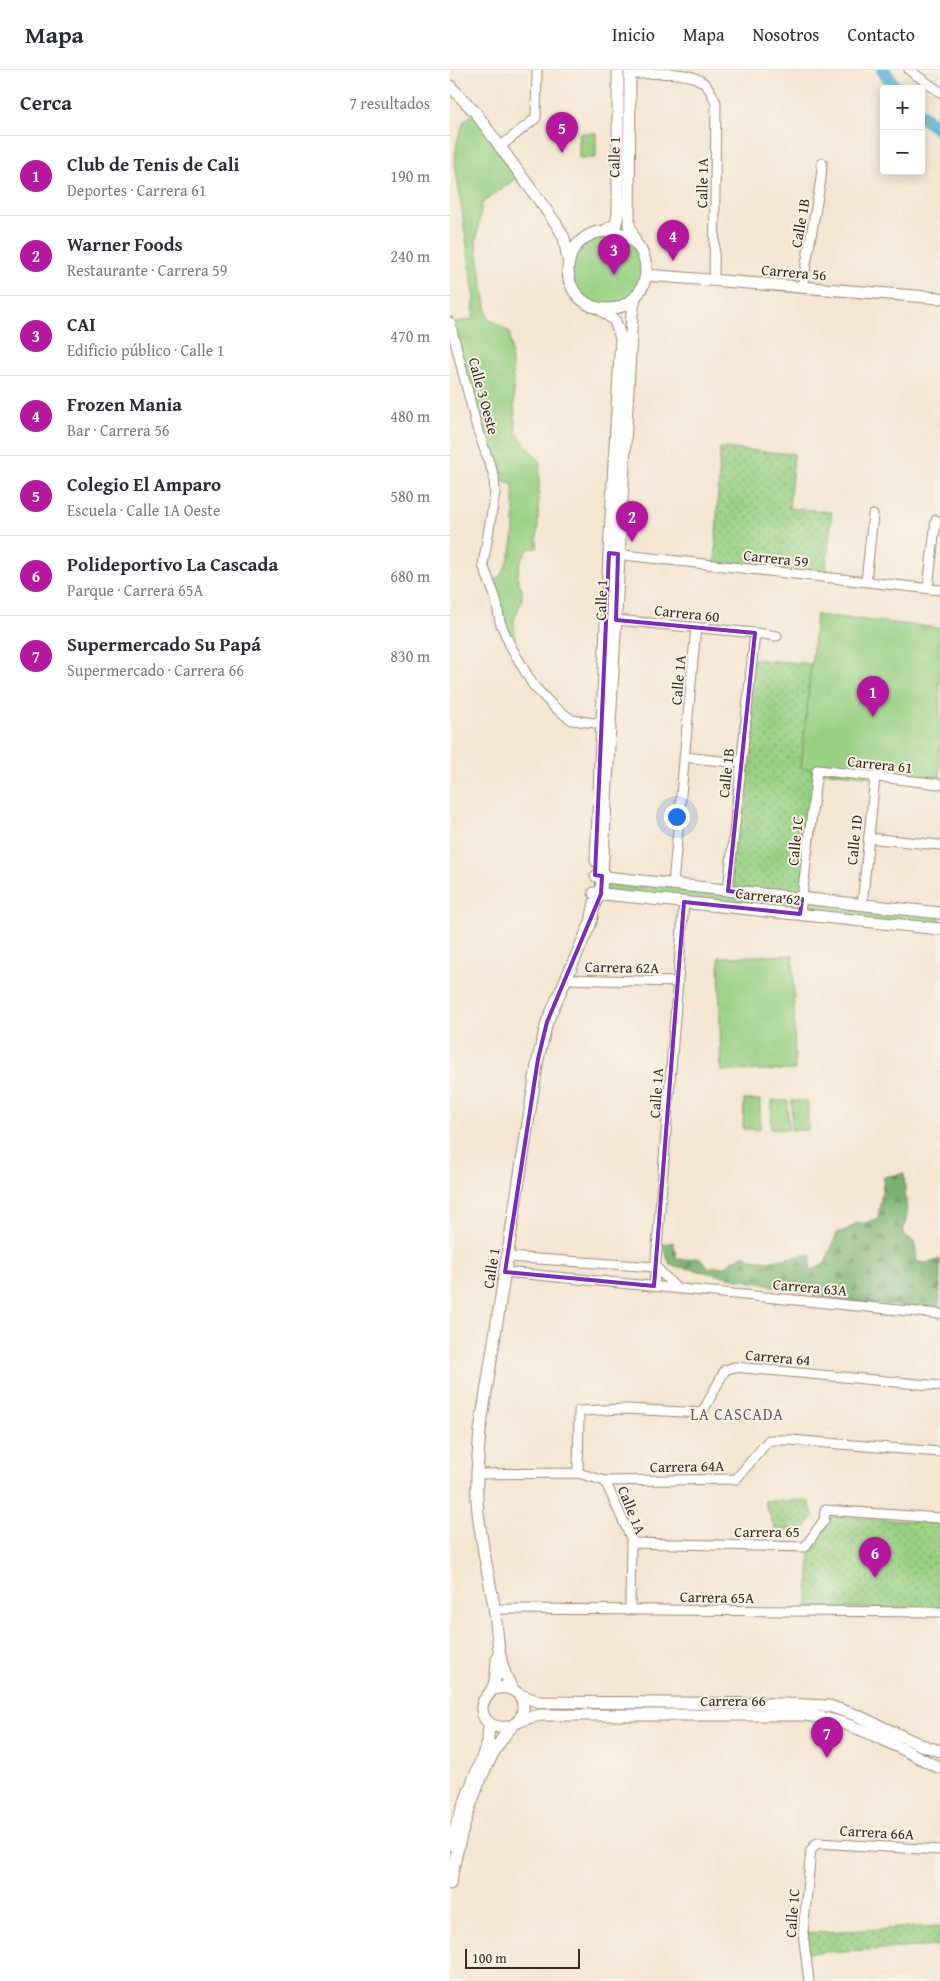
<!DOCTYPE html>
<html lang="es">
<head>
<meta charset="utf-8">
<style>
  body { margin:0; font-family:"Gentium Book Plus",serif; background:#f7f7f7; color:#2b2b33 }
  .controls { position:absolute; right:15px; top:15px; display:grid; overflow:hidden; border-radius:5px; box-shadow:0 2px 12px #0003 }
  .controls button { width:45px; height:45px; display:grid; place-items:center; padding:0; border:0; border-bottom:1px solid #e1e1e2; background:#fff; color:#2b2b33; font:25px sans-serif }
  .scale { position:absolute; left:15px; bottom:12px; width:115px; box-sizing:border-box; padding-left:5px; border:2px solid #3b2a1e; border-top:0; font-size:14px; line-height:18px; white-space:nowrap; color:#3b2a1e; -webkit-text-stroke:4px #f7f3e8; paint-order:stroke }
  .you { position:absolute; left:226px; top:746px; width:18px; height:18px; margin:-12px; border:4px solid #fff; border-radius:50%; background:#1a73e8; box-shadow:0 0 0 8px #1a73e833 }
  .badge { display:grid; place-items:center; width:32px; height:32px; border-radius:50%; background:#b5179e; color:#fff; font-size:16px; font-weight:700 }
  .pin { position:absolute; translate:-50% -41px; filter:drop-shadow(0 1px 2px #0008) }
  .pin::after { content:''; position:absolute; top:26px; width:18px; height:15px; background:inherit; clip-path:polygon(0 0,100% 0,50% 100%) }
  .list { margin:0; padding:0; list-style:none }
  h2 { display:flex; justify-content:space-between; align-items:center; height:65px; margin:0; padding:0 20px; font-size:21px }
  h2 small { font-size:16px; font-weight:400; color:#7c7c81 }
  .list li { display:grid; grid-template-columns:32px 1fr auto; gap:15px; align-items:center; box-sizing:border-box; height:80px; padding:0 20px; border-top:1px solid #e1e1e2 }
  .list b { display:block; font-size:19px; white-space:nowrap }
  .list p { margin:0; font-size:16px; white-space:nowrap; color:#7c7c81 }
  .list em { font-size:16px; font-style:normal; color:#7c7c81 }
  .map { position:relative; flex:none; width:490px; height:1911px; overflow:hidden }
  header { display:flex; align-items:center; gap:30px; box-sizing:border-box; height:70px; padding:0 25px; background:#fff; border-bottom:1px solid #e1e1e2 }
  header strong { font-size:24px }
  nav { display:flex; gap:28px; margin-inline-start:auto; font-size:18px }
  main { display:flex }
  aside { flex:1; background:#fff }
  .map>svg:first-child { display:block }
  .grass { fill:#99d083; stroke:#6a7d50 }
  .forest { fill:url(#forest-firs); stroke:#5a6e48 }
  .park { fill:url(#park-dots); stroke:#6a7d50 }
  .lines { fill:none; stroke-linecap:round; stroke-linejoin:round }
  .river { stroke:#59b2d6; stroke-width:14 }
  .street-casing { stroke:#988878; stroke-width:11 }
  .secondary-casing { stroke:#988878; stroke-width:13 }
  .street { stroke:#fff; stroke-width:9 }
  .secondary { stroke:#fff; stroke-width:11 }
  .marked { fill:none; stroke:#7b2cbf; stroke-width:4; stroke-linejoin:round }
  .labels { text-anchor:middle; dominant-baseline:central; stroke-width:4; stroke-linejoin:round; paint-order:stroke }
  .street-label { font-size:15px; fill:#3b2a1e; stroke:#f7f3e8 }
  .neighbourhood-label { font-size:16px; letter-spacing:1px; fill:#6c5a63; stroke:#f7f3e8 }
</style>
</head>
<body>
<header>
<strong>Mapa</strong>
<nav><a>Inicio</a><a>Mapa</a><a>Nosotros</a><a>Contacto</a></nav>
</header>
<main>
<aside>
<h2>Cerca<small>7 resultados</small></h2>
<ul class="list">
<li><span class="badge">1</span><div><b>Club de Tenis de Cali</b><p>Deportes · Carrera 61</p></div><em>190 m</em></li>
<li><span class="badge">2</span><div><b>Warner Foods</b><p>Restaurante · Carrera 59</p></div><em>240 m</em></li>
<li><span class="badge">3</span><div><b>CAI</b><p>Edificio público · Calle 1</p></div><em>470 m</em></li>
<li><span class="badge">4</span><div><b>Frozen Mania</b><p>Bar · Carrera 56</p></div><em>480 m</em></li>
<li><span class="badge">5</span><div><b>Colegio El Amparo</b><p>Escuela · Calle 1A Oeste</p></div><em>580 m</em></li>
<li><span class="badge">6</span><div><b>Polideportivo La Cascada</b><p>Parque · Carrera 65A</p></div><em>680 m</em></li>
<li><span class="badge">7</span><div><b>Supermercado Su Papá</b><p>Supermercado · Carrera 66</p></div><em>830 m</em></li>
</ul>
</aside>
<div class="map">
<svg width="490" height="1911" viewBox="0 0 490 1911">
  <defs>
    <pattern id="forest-firs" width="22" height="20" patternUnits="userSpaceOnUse" patternTransform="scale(1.25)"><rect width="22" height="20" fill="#7ab271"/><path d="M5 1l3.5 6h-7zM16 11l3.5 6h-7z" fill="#65915c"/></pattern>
    <pattern id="park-dots" width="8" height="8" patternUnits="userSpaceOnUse" patternTransform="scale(1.25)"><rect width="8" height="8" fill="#99d083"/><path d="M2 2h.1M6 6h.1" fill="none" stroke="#7ea96b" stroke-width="1.8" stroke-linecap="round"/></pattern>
  </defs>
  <rect width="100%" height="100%" fill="#f7f3e8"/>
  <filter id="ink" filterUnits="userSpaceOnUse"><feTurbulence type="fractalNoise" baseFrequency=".02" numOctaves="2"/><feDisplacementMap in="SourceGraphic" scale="10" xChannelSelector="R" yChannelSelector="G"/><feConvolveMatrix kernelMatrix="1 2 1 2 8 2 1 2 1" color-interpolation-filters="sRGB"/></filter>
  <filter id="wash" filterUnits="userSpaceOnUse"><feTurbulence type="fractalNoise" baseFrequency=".0096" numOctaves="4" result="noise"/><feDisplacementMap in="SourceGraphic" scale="20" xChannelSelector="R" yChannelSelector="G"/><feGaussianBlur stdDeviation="1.12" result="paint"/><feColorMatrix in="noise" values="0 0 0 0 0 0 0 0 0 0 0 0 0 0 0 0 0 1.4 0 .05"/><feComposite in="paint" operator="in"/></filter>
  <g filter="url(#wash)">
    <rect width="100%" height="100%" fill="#f4e6d1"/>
    <!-- grass -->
    <path class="grass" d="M25 42 71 105 32 133 26 172 38 248 60 262 66 362 90 392 87 478 78 479 70 493 68 501V512L72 517V529L64 551 66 581 60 575 40 513C44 510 50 507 52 503 68 478 64 442 63 415L44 406 0 253 23 249 24 224 5 93 7 71 14 51Z
      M129 63H146V88H129Z
      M118 200a39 39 0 1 1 78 0a39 39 0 1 1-78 0Z
      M366 545 490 558V714L351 699Z
      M153 806 490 843V859L151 824Z
      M343 885 345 1000 271 1001 269 887Z
      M294 1030H310V1059H293Z
      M322 1030 338 1031V1060L321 1059Z
      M342 1031H358V1060H341Z"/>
    <!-- forest -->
    <path class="forest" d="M454 1103 457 1145 453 1164 465 1172 467 1192 478 1193 490 1189V1239L400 1232 220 1195 212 1175 223 1172 227 1188 233 1190 249 1187 259 1197H275L282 1191 294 1184C313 1198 340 1186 361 1184L362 1189 360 1195 362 1200 375 1193 387 1163 400 1158 406 1153H415L428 1148 434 1107Z"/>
    <!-- park -->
    <path class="park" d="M270 378 344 384 339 438 382 442 375 507 265 495Z
      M302 589 361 594 351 698 367 700 352 829 278 821Z
      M358 1430 364 1446 353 1460 325 1459 314 1431Z
      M381 1446 490 1453V1539L358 1538 360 1479 378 1453Z
      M490 1856V1876L355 1883 353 1863Z"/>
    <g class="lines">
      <!-- river -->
      <path class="river" d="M433 0 446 19
        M471 45 490 61"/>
    </g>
  </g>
  <g filter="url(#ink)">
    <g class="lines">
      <defs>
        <path id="street" d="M459 0 490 22
          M180 4C199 4 235 0 251 11 259 16 262 24 266 33L264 210
          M51 76 86 48 87 0
          M352 217 371 109 372 93
          M0 252 27 358 44 406 45 423 33 495 46 529 50 552 60 575 83 615 104 637 122 650 152 654
          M165 484 490 520
          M416 512 423 445
          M478 518 486 450
          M166 550 305 563 278 821
          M305 563 327 566
          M234 687 290 693
          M418 768 490 775
          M223 815 246 557
          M412 835 425 707
          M350 844 367 700 490 714
          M115 909 228 912
          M58 1187 206 1197 227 1219
          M55 1202 490 1244
          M204 1216 234 832
          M128 1403 129 1341 176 1339 252 1343 275 1300 284 1297 490 1316
          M26 1404 128 1403 155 1411 286 1409 319 1370H340L490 1382
          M155 1411 181 1468 180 1539
          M181 1473 355 1477 374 1450 375 1440 490 1448
          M44 1539 490 1542
          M359 1911 353 1863 361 1780 367 1773 490 1780"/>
        <path id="secondary" d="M180 0 179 155 185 171
          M0 16 25 42 107 155 114 168 118 190
          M156 160 166 154 168 144V0
          M118 200a39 39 0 1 1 78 0a39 39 0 1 1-78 0Z
          M196 205 490 228
          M146 791 159 483 171 268 165 251 149 238
          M146 806 490 843
          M144 823 490 859
          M42 1620C55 1614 73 1620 73 1637 74 1662 35 1665 32 1640 31 1630 38 1627 42 1619 47 1611 46 1598 47 1589
          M64 1621C46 1594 49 1567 44 1536 38 1501 29 1465 27 1430 26 1407 28 1384 30 1361L88 989 97 952 141 852 145 832 151 824 182 244 185 227
          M68 1624 89 1632 336 1634 379 1636 406 1645 471 1675 490 1681
          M66 1653 81 1647 91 1645H355C403 1650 447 1677 490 1698
          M0 1775 5 1758 38 1672 39 1653
          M0 1814C9 1765 29 1693 63 1655"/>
      </defs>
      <!-- street casing -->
      <use href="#street" class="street-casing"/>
      <!-- secondary casing -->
      <use href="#secondary" class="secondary-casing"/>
      <!-- street -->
      <use href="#street" class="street"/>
      <!-- secondary -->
      <use href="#secondary" class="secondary"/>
    </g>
  </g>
  <!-- marked area -->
  <path class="marked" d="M159 483 168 484 166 550 305 563 278 821 352 829 350 844 234 832 204 1216 55 1202 88 989 97 952 151 824 152 806 145 805Z"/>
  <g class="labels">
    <!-- street labels -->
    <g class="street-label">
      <text transform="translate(164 87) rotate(-89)">Calle 1</text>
      <text transform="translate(252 113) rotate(-89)">Calle 1A</text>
      <text transform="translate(350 153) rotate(-80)">Calle 1B</text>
      <text transform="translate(344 202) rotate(5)">Carrera 56</text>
      <text transform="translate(34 326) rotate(75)">Calle 3 Oeste</text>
      <text transform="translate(326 488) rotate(6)">Carrera 59</text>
      <text transform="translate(151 530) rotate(-88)">Calle 1</text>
      <text transform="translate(237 543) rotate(6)">Carrera 60</text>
      <text transform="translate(228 610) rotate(-85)">Calle 1A</text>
      <text transform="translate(430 694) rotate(6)">Carrera 61</text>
      <text transform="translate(276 703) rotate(-84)">Calle 1B</text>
      <text transform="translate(404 770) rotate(-84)">Calle 1D</text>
      <text transform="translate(345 771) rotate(-84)">Calle 1C</text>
      <text transform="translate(318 826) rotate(6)">Carrera 62</text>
      <text transform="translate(172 897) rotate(1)">Carrera 62A</text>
      <text transform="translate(206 1023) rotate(-86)">Calle 1A</text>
      <text transform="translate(41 1198) rotate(-81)">Calle 1</text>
      <text transform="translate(360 1217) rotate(5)">Carrera 63A</text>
      <text transform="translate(328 1287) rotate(5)">Carrera 64</text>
      <text transform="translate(237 1396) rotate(-1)">Carrera 64A</text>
      <text transform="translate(182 1440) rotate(68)">Calle 1A</text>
      <text x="317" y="1461">Carrera 65</text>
      <text transform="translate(267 1527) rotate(1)">Carrera 65A</text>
      <text x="283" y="1630">Carrera 66</text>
      <text transform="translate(427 1762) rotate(3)">Carrera 66A</text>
      <text transform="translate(342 1843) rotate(-86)">Calle 1C</text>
    </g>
    <!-- neighbourhood labels -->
    <g class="neighbourhood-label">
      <text x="287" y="1344">LA CASCADA</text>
    </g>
  </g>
</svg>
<div class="controls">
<button>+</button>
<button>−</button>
</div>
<div class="scale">100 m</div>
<div class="you"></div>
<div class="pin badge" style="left:423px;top:647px">1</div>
<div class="pin badge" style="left:182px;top:472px">2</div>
<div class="pin badge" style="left:164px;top:205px">3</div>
<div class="pin badge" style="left:223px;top:191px">4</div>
<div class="pin badge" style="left:112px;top:83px">5</div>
<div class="pin badge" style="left:425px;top:1508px">6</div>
<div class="pin badge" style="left:377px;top:1688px">7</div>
</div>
</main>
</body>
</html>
